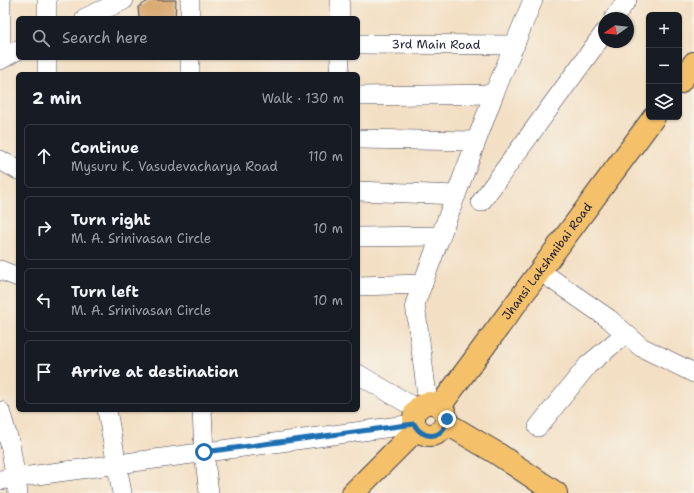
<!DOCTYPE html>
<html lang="en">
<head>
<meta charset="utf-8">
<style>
  body { margin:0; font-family:"Shantell Sans",sans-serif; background:#242831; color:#f1f3f6 }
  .controls { position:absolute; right:12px; top:12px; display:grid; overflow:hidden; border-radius:6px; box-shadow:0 1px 3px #0004 }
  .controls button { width:36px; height:36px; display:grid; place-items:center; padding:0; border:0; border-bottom:1px solid #363941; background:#171b24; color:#f1f3f6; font:20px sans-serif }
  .compass { position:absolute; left:598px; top:12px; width:36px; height:36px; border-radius:50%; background:#171b24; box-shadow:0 1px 3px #0004; rotate:256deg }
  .stop { position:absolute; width:12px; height:12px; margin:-9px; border:3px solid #1f6fb2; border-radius:50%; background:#fff }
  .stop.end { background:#1f6fb2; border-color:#fff; box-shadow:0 1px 4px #0008 }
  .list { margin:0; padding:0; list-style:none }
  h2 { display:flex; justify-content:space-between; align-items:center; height:52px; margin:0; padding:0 16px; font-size:17px }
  h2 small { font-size:13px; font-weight:400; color:#9ea1a6 }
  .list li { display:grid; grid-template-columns:26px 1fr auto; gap:12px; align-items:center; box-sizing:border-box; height:64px; margin:0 8px 8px; padding:0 8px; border:1px solid #363941; border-radius:6px }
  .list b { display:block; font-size:15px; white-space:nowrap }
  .list p { margin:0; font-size:13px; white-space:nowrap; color:#9ea1a6 }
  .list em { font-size:13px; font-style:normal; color:#9ea1a6 }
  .icon { flex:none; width:22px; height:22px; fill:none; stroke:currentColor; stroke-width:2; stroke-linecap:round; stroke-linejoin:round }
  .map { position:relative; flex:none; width:694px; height:493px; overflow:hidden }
  .search { position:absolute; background:#171b24; box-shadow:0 1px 3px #0004; left:16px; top:16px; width:344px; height:44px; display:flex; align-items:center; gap:10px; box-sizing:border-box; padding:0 14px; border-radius:6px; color:#9ea1a6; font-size:15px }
  .panel { position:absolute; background:#171b24; box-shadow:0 1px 3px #0004; left:16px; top:72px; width:344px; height:340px; border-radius:6px }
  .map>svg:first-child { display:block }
  .building { fill:#d49d5b }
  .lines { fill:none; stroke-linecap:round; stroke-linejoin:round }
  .minor-casing { stroke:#413e4f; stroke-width:20 }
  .major-casing { stroke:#413e4f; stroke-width:24 }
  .minor { stroke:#fff; stroke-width:19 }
  .major { stroke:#f4c16a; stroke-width:22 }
  .route { stroke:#1f6fb2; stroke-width:5 }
  .labels { text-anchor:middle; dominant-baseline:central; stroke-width:3; stroke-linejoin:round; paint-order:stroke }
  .street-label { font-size:12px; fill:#22223b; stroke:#f7f3e8 }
</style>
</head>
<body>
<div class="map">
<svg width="694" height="493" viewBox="0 0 694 493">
  <rect width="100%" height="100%" fill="#f7f3e8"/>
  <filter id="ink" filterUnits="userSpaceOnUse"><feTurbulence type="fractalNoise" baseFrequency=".025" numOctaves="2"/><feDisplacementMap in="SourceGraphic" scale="8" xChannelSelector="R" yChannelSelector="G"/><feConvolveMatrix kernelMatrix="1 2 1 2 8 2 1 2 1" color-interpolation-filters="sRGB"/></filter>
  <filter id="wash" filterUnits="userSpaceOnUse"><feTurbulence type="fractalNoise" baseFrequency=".012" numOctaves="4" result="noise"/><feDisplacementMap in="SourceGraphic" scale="16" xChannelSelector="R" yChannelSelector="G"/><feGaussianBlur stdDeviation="0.9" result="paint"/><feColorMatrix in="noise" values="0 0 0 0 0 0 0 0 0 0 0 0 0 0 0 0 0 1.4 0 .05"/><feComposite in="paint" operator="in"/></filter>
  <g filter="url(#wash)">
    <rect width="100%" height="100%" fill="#f3dfc3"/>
    <g id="blocks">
      <!-- building -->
      <path class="building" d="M150 0H176L175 18H139L138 7Z"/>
    </g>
  </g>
  <g filter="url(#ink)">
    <use href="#blocks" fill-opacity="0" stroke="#413e4f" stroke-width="1"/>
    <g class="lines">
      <defs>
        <g id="minor">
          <path d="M1 0V59"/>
          <path d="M47 18V0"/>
          <path d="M85 18 124 0"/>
          <path d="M190 18V0"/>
          <path d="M340 18V0"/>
          <path d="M614 18 627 0"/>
          <path id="s1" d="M358 44 515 45"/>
          <path d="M47 58V74"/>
          <path d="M190 58V74"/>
          <path d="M0 60 18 50"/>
          <path d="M339 74 340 58"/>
          <path d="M358 96 494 94"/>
          <path d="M358 139 476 141"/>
          <path d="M0 160 18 170"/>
          <path d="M358 191 456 195"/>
          <path d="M481 202 604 33"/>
          <path d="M358 237 441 236"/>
          <path d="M0 270 18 277"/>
          <path d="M540 271 609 319 641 347 694 373"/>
          <path d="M358 286 423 284"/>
          <path d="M358 374 417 409"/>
          <path d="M428 403 415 304 494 94 533 0"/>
          <path d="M107 410 122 493"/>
          <path d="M202 410 204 452 209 493"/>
          <path d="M0 411 10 444 18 493"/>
          <path d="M538 427 588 365 625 334"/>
          <path d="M0 480 414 424"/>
        </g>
        <g id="major">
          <path d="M679 83 694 63"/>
          <circle cx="430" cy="419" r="16"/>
          <path id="s2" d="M440 406 654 117"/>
          <path d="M446 423 498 454 556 493"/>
          <path d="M353 493 417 429"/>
        </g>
      </defs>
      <!-- minor casing -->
      <use href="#minor" class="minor-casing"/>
      <!-- major casing -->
      <use href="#major" class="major-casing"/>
      <!-- minor -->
      <use href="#minor" class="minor"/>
      <!-- major -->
      <use href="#major" class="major"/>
    </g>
  </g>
  <g class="lines" filter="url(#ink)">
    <!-- route -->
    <path class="route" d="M204 452 414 424C423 441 444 439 447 419"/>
  </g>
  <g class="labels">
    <!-- street labels -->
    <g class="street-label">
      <text stroke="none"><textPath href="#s1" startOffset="78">3rd Main Road</textPath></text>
      <text stroke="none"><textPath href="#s2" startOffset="180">Jhansi Lakshmibai Road</textPath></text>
    </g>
  </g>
</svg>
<div class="controls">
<button>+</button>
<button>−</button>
<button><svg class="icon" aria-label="layers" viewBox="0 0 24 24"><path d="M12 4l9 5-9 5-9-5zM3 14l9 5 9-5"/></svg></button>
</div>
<svg class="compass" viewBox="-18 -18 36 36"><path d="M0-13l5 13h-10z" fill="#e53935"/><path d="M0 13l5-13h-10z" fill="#9ea1a6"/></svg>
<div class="stop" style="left:204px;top:452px"></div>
<div class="stop end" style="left:447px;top:419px"></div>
<div class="search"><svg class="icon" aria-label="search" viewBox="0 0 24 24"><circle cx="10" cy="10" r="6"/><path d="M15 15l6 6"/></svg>Search here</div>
<section class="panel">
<h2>2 min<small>Walk · 130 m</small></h2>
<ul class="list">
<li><svg class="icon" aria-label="ahead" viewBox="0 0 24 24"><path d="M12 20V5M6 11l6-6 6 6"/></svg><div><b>Continue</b><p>Mysuru K. Vasudevacharya Road</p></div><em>110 m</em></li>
<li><svg class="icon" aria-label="right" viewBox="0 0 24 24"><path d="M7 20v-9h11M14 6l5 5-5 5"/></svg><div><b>Turn right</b><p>M. A. Srinivasan Circle</p></div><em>10 m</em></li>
<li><svg class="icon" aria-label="left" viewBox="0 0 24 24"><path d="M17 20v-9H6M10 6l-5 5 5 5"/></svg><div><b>Turn left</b><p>M. A. Srinivasan Circle</p></div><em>10 m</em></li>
<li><svg class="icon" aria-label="arrive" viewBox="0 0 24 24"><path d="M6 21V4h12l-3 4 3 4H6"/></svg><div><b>Arrive at destination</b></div></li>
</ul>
</section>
</div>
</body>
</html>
